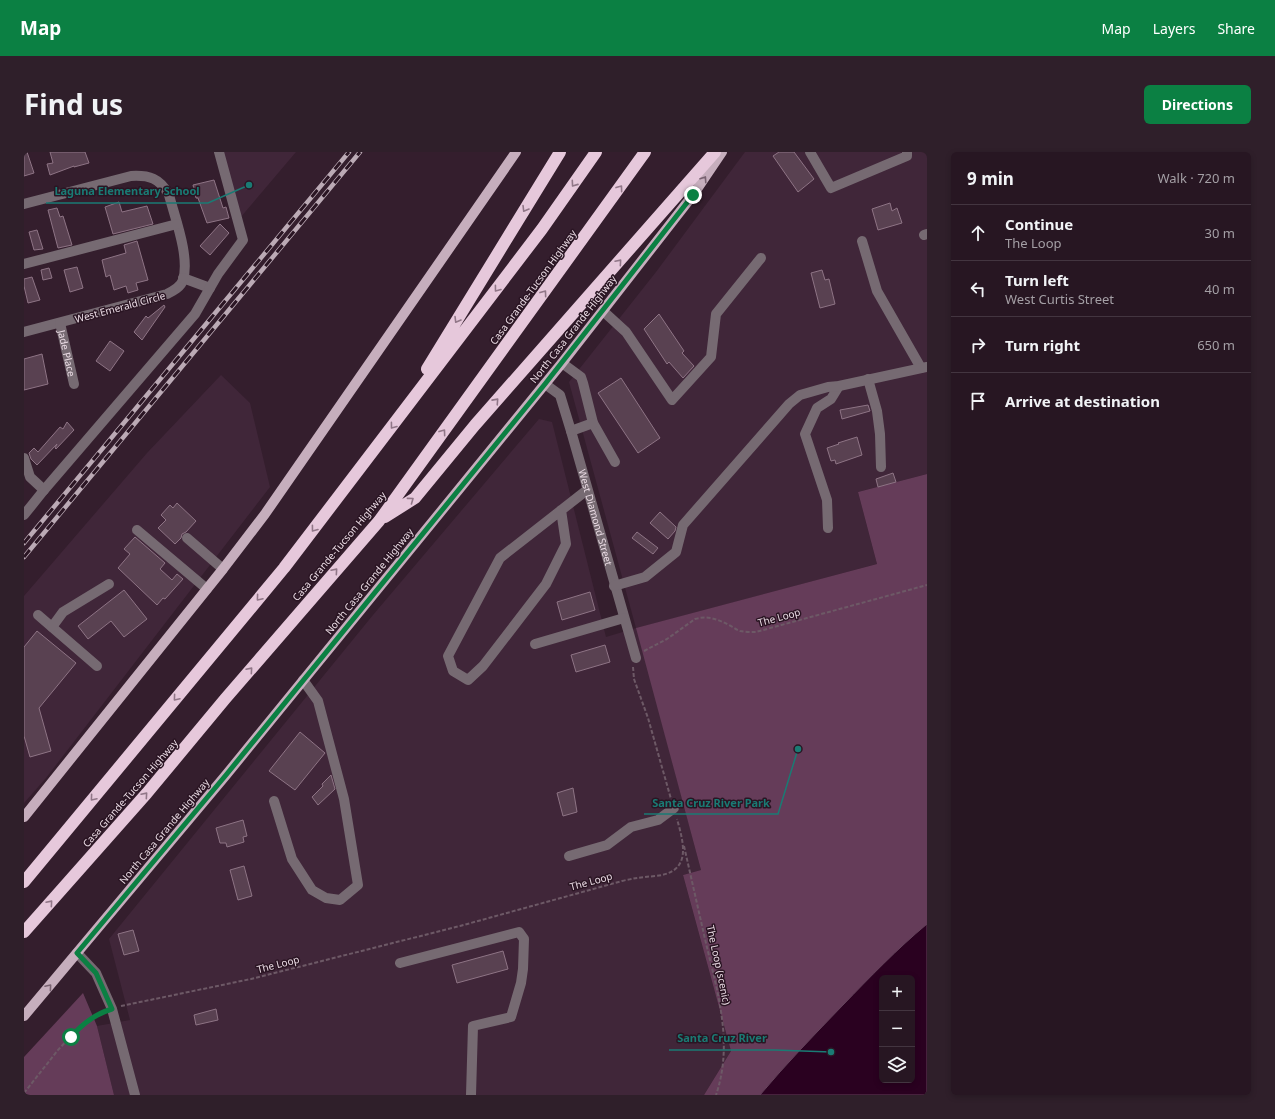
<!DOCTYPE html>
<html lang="en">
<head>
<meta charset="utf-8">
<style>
  body { margin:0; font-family:"Noto Sans",sans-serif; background:#2f1f2a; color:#f1f3f6 }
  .controls { position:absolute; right:12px; bottom:12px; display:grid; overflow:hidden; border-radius:6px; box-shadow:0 2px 6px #0003 }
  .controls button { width:36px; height:36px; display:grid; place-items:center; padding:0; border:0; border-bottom:1px solid #433540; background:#271622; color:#f1f3f6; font:20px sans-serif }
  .stop { position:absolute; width:12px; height:12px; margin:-9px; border:3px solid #0b8043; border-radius:50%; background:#fff }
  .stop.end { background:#0b8043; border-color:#fff; box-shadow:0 1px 4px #0008 }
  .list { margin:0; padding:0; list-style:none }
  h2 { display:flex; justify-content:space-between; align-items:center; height:52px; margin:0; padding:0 16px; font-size:17px }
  h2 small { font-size:13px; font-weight:400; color:#a49fa5 }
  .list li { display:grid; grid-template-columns:26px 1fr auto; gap:12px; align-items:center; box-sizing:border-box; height:56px; padding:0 16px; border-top:1px solid #433540 }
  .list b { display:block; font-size:15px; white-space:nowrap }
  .list p { margin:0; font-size:13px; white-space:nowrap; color:#a49fa5 }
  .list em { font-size:13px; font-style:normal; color:#a49fa5 }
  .icon { flex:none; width:22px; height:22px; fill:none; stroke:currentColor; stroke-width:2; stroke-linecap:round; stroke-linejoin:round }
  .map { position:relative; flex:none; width:903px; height:943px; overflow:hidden; border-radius:6px }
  header { display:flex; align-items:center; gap:24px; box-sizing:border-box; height:56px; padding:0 20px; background:#0b8043; color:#fff }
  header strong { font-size:19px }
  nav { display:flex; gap:22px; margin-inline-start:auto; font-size:14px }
  .intro { display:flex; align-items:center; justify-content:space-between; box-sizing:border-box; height:96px; padding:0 24px }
  h1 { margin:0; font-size:28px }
  .button { padding:10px 18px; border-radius:6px; background:#0b8043; color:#fff; font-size:14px; font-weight:700 }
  main { display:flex; gap:24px; padding:0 24px }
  aside { flex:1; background:#271622; border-radius:6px; box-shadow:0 2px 6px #0003 }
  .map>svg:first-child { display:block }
  .built { fill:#402639 }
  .green { fill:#653c59; fill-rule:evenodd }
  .water { fill:#2a0120; stroke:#64435b; fill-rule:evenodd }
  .building { fill:#594151; stroke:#8e7485 }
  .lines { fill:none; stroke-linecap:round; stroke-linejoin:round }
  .path { stroke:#6d5966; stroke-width:2; stroke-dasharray:4 2; stroke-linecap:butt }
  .minor { stroke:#766a72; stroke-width:10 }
  .major { stroke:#c6aebd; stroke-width:10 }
  .highway { stroke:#e6c8db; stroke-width:12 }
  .rail-casing { stroke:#bbaab5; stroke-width:4.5 }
  .rail { stroke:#2a1523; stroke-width:3; stroke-dasharray:9; stroke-linecap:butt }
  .oneway { stroke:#786270 }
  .oneway2 { stroke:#917788 }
  .route { stroke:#0b8043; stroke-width:5 }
  .labels { text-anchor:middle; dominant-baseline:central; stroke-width:3; stroke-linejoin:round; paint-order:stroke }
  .street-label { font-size:10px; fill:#ebdce5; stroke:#2a1523 }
  .leader { fill:none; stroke:#1a7b74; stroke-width:1.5 }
  .callout-dot { fill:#1a7b74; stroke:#2a1523; stroke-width:1.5 }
  .callout-label { font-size:11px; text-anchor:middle; font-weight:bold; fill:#1a7b74; stroke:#2a1523; stroke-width:3; stroke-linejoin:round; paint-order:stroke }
</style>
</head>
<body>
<header>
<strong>Map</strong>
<nav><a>Map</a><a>Layers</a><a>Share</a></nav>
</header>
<div class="intro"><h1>Find us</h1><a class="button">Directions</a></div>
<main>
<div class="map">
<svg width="903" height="943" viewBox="0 0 903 943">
  <rect width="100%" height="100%" fill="#341e2d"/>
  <!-- built -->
  <path class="built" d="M198 0H272L216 66Z
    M721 0H903V322L834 340 853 412 613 476 677 718 659 723 707 899 680 943H90L73 874 106 868 85 787 349 463 515 267 528 270 582 485 612 476 545 230 632 120Z
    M197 223 226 251 246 335 22 626 0 651V444L123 301Z"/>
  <!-- green -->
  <path class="green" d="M903 322V943H680L707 899 659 723 677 718 612 476 853 412 834 340ZM858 826H888V928H858Z
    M59 841 73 874 90 943H0V905Z"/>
  <!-- water -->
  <path class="water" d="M903 772V943H736C762 912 791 882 819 853 846 825 873 797 903 772ZM858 826H888V928H858Z"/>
  <!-- building -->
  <path class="building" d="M0 0H3L10 21 0 24Z
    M26 0H61L65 11 50 15V14L26 23 23 12 29 11Z
    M755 0H770L790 27 774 40 749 4Z
    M190 28 199 56 202 55 205 66 183 71 174 46H172L169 33Z
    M95 50 98 60 123 54 129 72 89 82 81 55Z
    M866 51 868 59 873 56 878 71 854 78 848 57Z
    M33 56 36 65 39 64 48 93 34 96 24 58Z
    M196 72 205 81 186 103 176 94Z
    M13 78 19 97 10 98 5 80Z
    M113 89 124 128 112 131 114 138 104 141 102 134 90 138 86 123 82 125 78 108 102 101 100 93Z
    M53 115 59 136 46 140 40 118Z
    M25 116 28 126 19 128 17 118Z
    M798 118 801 128 805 127 811 152 796 156 787 121Z
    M8 125 16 148 4 151 0 134V127Z
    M140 153 141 155 118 188 110 180 122 164 124 166Z
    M635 162 660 199 658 201 670 214 659 226 645 210 643 212 620 177Z
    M86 189 100 199 86 219 72 209Z
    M18 202 24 232 0 238V207Z
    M597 226 636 286 614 301 574 241Z
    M844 253 846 259 818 267 816 258Z
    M43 270 50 278 32 297 31 296 33 292 13 313 7 307 5 301 10 296 14 300 36 275 39 277Z
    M833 285 838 303 812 312 811 308 807 309 803 296 815 292 814 291Z
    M869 321 872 330 854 335 852 327Z
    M153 351 172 369 162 380 158 382 157 386 151 392 134 376 142 368 137 363 146 353 149 356Z
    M636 360 652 375 651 379 644 387 626 371Z
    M613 380 634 396 629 402 608 386Z
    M111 385 141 411 136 417 148 428 153 422 159 427 141 447 139 446 133 453 94 416 106 402 100 397Z
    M100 438 123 467 100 485 87 469 64 487 54 474Z
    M566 440 571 458 538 468 533 450Z
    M13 479 52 511 15 556 27 599 6 605 0 584V495Z
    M581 493 586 510 552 520 547 503Z
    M276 580 301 601 271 638 245 619Z
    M307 623 311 637 294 653 288 645 299 634 298 632Z
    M549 636 553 660 539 664 533 641Z
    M219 668 223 684 219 685 220 690 203 695 202 691H196L192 676Z
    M220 714 228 744 214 748 206 718Z
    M109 778 115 799 100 803 94 782Z
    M479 799 484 817 433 831 428 813Z
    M192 857 194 868 172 873 170 863Z"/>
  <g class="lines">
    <!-- path -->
    <path class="path" d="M620 499 643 487 671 467C685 463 695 468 707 474 710 476 713 478 716 479 721 480 727 480 732 480L903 433
      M609 515 610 527 624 566 647 647
      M660 694C667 725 674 756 681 787 693 839 710 890 692 943
      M97 854 227 827 436 774 598 729C610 726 619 725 632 724 668 720 660 692 653 667
      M0 941 34 898 59 871 80 861"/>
    <!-- minor -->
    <g class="minor">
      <path d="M786 0 807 36 883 4V0"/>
      <path d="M0 52 107 24C125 23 136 26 145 43 151 66 166 105 159 128 157 135 149 139 143 142L0 180"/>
      <path d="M900 83 903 82"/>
      <path d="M838 89 853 139 897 216"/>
      <path d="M0 112 153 72"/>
      <path d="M159 126 186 136"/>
      <path d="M579 159 602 180 648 248 687 205 692 162 737 106"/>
      <path id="s1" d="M36 171 50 232"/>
      <path d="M538 211 557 225 559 231 569 271 591 310"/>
      <path d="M844 227 853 259 856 282 857 315"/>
      <path id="s2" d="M521 232 536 243 547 279 612 506"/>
      <path d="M547 279 569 271"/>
      <path d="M0 306 6 325 20 338"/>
      <path d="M537 358 542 392 522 432 459 514 444 528 429 519 424 504 476 406 563 338"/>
      <path d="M0 363 20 338 171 162 194 122 219 88 195 0"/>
      <path d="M804 376 803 348 781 282 793 256 807 247 815 234"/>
      <path d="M113 378 183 437"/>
      <path d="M163 386 199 417"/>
      <path d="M590 434 621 425 652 400 659 373 765 252 776 243 804 235 815 234 903 215"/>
      <path d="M14 463 73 514"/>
      <path d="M28 475 39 460 85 432"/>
      <path d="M511 492 600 466"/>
      <path d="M250 649 268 707 288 738 302 746 316 748 334 733 320 647 294 549 279 528"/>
      <path d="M545 704 583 693 607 675 634 668 650 656"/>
      <path d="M53 801 72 821 88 857 111 943"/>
      <path d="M376 811 495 780 500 787 499 817 497 831 487 865 449 874 447 943"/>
    </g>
    <!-- major -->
    <path class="major" d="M0 665 199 417 241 362 492 0
      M0 864 202 623 538 211 669 43 698 0"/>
    <!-- highway -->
    <path class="highway" d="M403 217 536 0
      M361 365 391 346 451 273 691 0
      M0 730 260 416 518 77 572 0
      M0 780 123 641 201 547 355 369 621 0"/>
    <defs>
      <path id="rail" d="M0 391 325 0
        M0 405 336 0"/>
    </defs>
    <!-- rail casing -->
    <use href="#rail" class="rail-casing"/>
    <!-- rail -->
    <use href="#rail" class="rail"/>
  </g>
  <!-- one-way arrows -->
  <defs><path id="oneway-chevron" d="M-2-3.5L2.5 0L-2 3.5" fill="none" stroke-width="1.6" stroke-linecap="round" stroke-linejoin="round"/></defs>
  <g class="oneway">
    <use href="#oneway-chevron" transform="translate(680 27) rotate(-56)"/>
    <use href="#oneway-chevron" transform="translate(25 835) rotate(-50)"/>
  </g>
  <g class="oneway2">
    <use href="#oneway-chevron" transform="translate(550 32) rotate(125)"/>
    <use href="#oneway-chevron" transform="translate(596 36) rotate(-54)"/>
    <use href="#oneway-chevron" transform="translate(501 57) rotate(121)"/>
    <use href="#oneway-chevron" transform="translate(595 110) rotate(-49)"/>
    <use href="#oneway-chevron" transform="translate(473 137) rotate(127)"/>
    <use href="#oneway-chevron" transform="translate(520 141) rotate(-54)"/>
    <use href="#oneway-chevron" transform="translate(433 168) rotate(121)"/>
    <use href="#oneway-chevron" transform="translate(472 249) rotate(-48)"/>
    <use href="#oneway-chevron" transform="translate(369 274) rotate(127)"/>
    <use href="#oneway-chevron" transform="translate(419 280) rotate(-54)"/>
    <use href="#oneway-chevron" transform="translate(387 348) rotate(-36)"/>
    <use href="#oneway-chevron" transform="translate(290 377) rotate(127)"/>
    <use href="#oneway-chevron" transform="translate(311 419) rotate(-49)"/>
    <use href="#oneway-chevron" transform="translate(235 446) rotate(130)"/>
    <use href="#oneway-chevron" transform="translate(226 518) rotate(-49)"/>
    <use href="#oneway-chevron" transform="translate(152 546) rotate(130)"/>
    <use href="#oneway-chevron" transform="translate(121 643) rotate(-49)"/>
    <use href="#oneway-chevron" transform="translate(69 646) rotate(130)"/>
    <use href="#oneway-chevron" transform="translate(26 751) rotate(-49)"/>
  </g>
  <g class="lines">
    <!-- route -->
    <path class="route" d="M47 885C58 872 71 862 88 857L72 821 53 801 202 623 521 232 669 43"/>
  </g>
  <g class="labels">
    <!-- street labels -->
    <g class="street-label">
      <text transform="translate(509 135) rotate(-54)">Casa Grande-Tucson Highway</text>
      <text transform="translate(96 155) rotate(-15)">West Emerald Circle</text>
      <text transform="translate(549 177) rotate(-52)">North Casa Grande Highway</text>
      <text stroke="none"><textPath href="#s1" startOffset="31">Jade Place</textPath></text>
      <text stroke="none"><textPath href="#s2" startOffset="146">West Diamond Street</textPath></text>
      <text transform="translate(315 394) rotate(-50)">Casa Grande-Tucson Highway</text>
      <text transform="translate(345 429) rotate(-51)">North Casa Grande Highway</text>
      <text transform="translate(755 465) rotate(-15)">The Loop</text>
      <text transform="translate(106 641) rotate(-49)">Casa Grande-Tucson Highway</text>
      <text transform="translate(140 679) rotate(-50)">North Casa Grande Highway</text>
      <text transform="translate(567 729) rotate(-15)">The Loop</text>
      <text transform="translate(254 812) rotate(-14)">The Loop</text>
      <text transform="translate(695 813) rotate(78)">The Loop (scenic)</text>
    </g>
  </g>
  <!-- callouts -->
  <path class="leader" d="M225 33L184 51H22M774 597L754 662H620M807 900L751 898H645"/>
  <g class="callout-dot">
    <circle cx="225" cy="33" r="4"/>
    <circle cx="774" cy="597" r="4"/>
    <circle cx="807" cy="900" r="4"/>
  </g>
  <g class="callout-label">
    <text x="103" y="43">Laguna Elementary School</text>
    <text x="687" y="655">Santa Cruz River Park</text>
    <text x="698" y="890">Santa Cruz River</text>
  </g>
</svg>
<div class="controls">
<button>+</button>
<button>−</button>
<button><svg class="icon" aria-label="layers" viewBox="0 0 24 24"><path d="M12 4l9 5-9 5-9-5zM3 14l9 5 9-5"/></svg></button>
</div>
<div class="stop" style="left:47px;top:885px"></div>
<div class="stop end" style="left:669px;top:43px"></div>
</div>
<aside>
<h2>9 min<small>Walk · 720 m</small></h2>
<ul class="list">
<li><svg class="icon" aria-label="ahead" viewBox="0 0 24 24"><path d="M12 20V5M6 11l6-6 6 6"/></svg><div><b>Continue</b><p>The Loop</p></div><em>30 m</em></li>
<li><svg class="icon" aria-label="left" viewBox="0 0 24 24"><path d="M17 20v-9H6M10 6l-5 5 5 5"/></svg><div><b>Turn left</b><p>West Curtis Street</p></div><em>40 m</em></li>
<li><svg class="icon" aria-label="right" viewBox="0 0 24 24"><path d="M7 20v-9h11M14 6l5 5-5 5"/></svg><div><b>Turn right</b></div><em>650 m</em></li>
<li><svg class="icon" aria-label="arrive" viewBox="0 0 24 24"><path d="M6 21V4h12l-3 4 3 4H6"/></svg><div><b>Arrive at destination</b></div></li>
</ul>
</aside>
</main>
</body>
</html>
